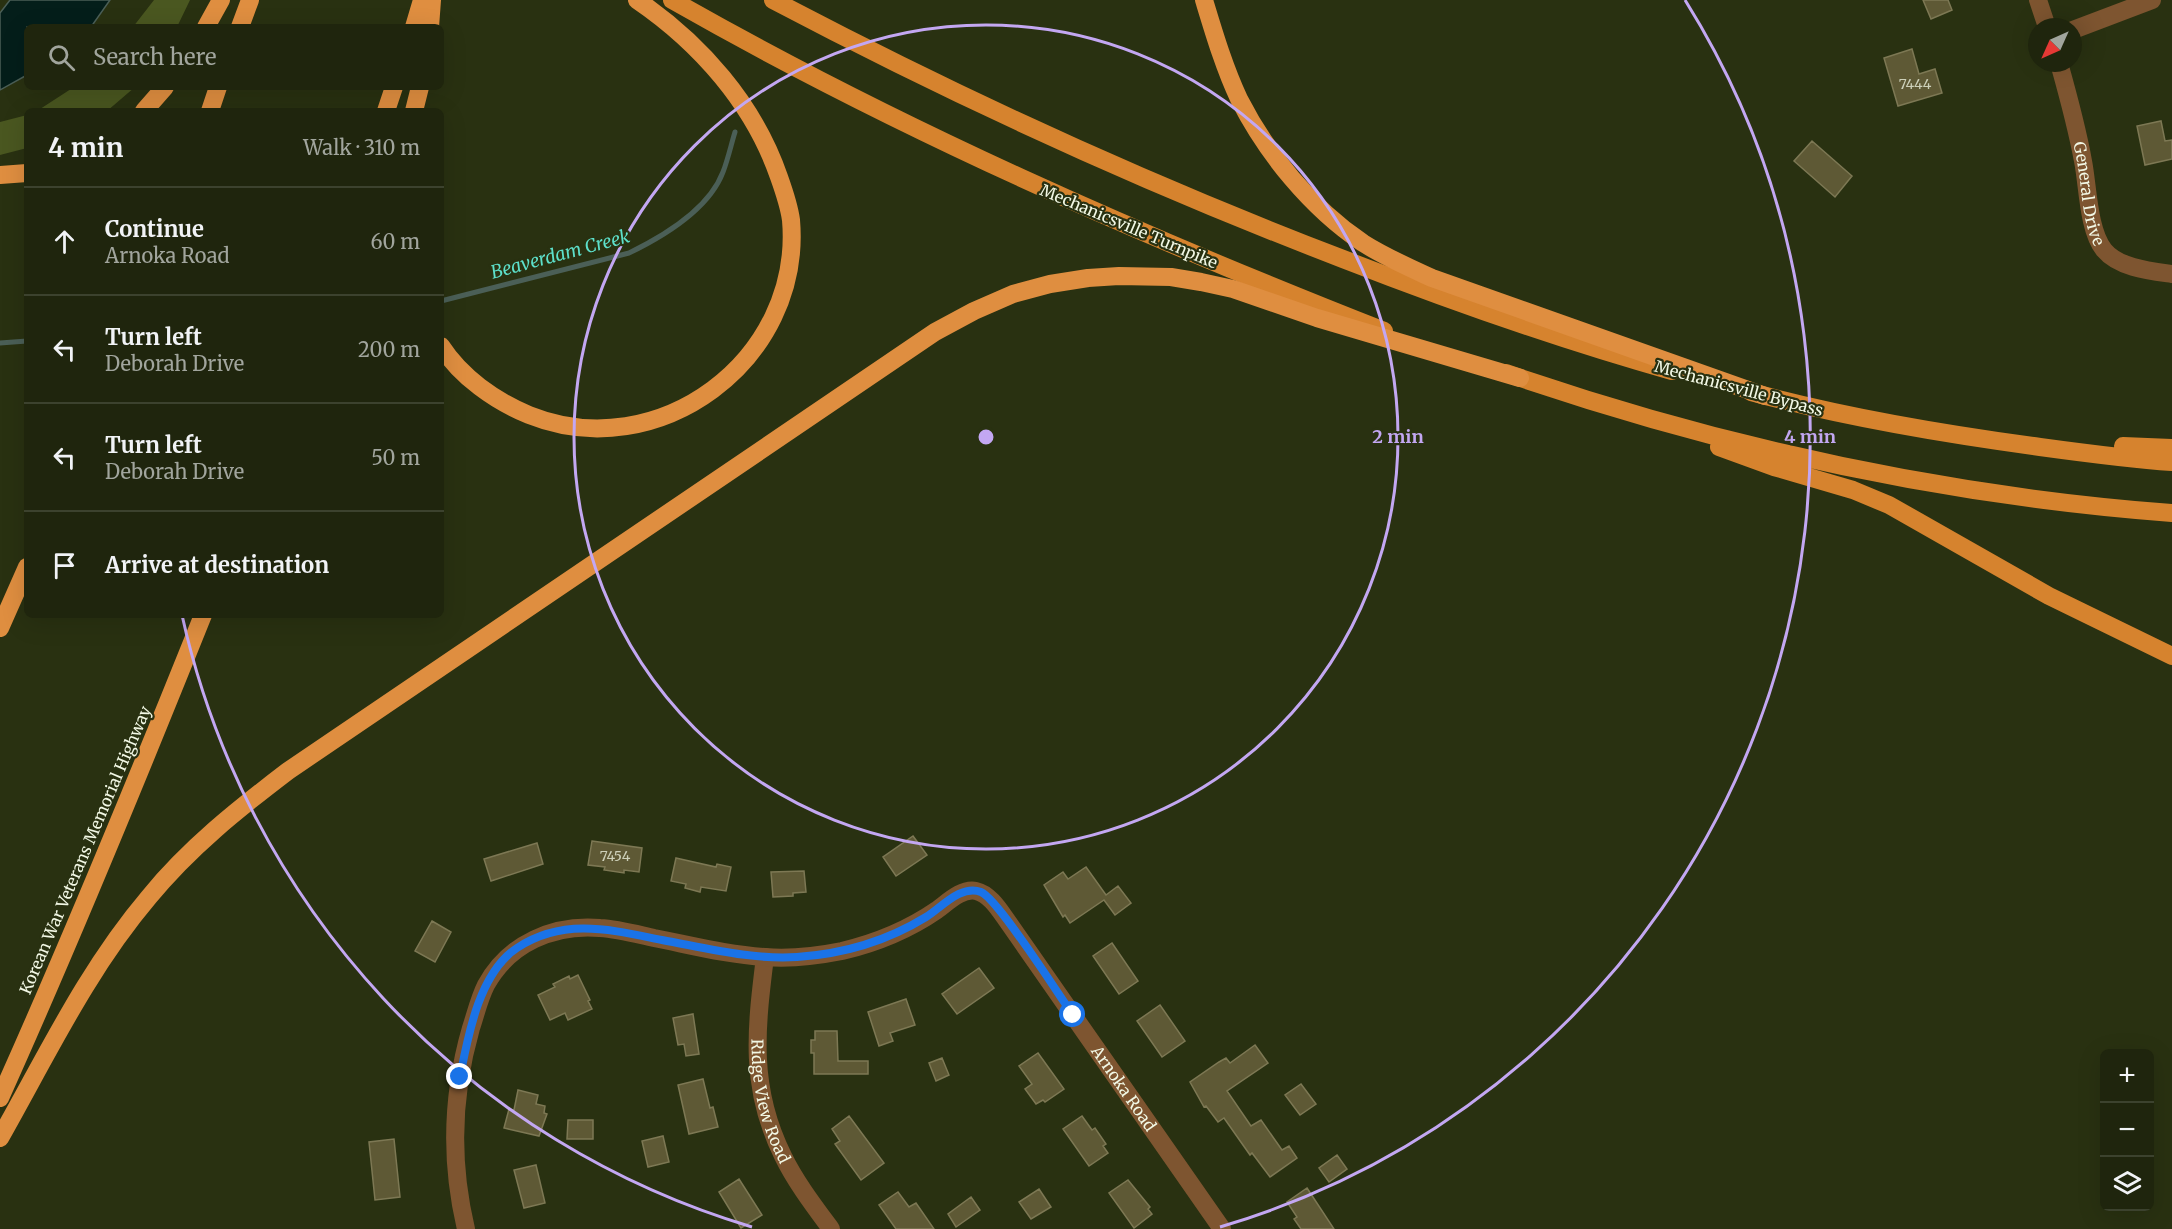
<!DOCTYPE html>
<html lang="en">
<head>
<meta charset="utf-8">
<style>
  body { margin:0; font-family:Merriweather,serif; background:#272d16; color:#f1f3f6 }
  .controls { position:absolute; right:18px; bottom:18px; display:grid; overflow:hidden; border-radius:9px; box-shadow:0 6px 24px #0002 }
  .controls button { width:54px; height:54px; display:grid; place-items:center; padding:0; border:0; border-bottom:2px solid #3c422e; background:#1f250d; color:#f1f3f6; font:30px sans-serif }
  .compass { position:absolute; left:2028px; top:18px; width:54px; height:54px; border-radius:50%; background:#1f250d; box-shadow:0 6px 24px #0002; rotate:225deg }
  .stop { position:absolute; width:18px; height:18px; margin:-14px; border:4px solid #1a73e8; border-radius:50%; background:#fff }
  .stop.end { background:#1a73e8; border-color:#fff; box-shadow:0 2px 6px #0008 }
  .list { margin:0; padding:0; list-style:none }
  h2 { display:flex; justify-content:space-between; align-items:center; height:78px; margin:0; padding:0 24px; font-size:26px }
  h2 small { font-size:20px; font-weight:400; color:#a1a59d }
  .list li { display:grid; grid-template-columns:39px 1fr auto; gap:18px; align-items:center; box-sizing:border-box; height:108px; padding:0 24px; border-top:2px solid #3c422e }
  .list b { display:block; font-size:22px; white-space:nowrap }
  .list p { margin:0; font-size:20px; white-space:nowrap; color:#a1a59d }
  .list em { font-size:20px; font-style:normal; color:#a1a59d }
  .icon { flex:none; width:33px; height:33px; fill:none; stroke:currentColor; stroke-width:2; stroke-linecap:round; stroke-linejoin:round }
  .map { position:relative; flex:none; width:2172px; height:1229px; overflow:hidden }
  .search { position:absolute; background:#1f250d; box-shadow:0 6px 24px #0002; left:24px; top:24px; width:420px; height:66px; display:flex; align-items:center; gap:15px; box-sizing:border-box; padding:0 21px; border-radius:9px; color:#a1a59d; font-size:22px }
  .panel { position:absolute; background:#1f250d; box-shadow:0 6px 24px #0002; left:24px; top:108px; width:420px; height:510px; border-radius:9px }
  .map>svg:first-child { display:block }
  .green { fill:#4a5720 }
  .water { fill:#041e1a; stroke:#4b5f57; stroke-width:1.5 }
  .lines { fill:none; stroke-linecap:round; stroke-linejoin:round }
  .stream { stroke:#4b5f57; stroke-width:5 }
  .building { fill:#5e5935; stroke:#7d7854; stroke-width:1.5 }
  .minor { stroke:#7e5530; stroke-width:18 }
  .trunk { stroke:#d6832e; stroke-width:18 }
  .motorway { stroke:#df8e40; stroke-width:18 }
  .route { stroke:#1a73e8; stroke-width:8 }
  .ring { fill:none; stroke:#c3a7f2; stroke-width:3 }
  .labels { text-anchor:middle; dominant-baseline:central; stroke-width:4.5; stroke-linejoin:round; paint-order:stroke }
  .number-label { font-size:14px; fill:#cdd0b9 }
  .street-label { font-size:16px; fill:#f2f8e5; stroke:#293111 }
  .water-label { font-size:18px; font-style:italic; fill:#5de0cb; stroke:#293111 }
  .centre { fill:#c3a7f2; stroke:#293111; stroke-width:3 }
  .ring-label { font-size:18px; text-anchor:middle; font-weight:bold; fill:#c3a7f2; stroke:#293111; stroke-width:4.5; stroke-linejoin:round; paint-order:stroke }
</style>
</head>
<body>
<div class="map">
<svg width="2172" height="1229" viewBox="0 0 2172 1229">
  <rect width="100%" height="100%" fill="#293111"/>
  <!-- green -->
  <path class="green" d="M154 0H190L177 27H133Z
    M74 87H135L107 111H37Z
    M27 115V148L0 155V122Z"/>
  <!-- water -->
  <path class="water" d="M10 0H110L91 27H27V75L0 90V13Z"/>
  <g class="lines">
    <!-- stream -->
    <path class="stream" d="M441 301 629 253C662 237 709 209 723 172 728 159 731 145 735 132
      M0 343 27 341"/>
  </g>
  <!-- building -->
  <path class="building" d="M1923 0H1948L1952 10 1931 19Z
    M1912 49 1919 74 1935 69 1942 93 1898 106 1884 58Z
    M2161 121 2165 141 2172 140V159L2145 165 2137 126Z
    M1812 141 1852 176 1835 197 1794 161Z
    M913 836 927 855 896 876 883 857Z
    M592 841 642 848 639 872 624 870V873L604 870 605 867 588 865Z
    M537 843 543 864 491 881 484 859Z
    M676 858 716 867 717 864 731 867 726 891 701 887 700 892 685 888 686 884 671 881Z
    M1086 867 1106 895 1118 886 1131 903 1115 915 1104 900 1070 923 1065 915 1063 917 1044 885 1063 872 1068 879Z
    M804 871 806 892 793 893V896L773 897 771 872Z
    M432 921 451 932 435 962 415 951Z
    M1112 943 1138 981 1119 994 1093 956Z
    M979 968 994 988 957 1014 942 994Z
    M578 975 590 1000 588 1001 592 1009 568 1020 565 1013 550 1020 538 995 555 987 553 984 569 976 570 979Z
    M906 999 915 1025 890 1033 893 1041 879 1046 868 1012Z
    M1160 1005 1185 1041 1162 1057 1137 1021Z
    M693 1014 699 1054 686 1056 684 1044 678 1045 673 1018Z
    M815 1031H837L838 1061H868V1074H814V1053H811V1040H815Z
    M1255 1045 1268 1063 1227 1091 1251 1126 1261 1120 1282 1150 1289 1146 1297 1158 1270 1177 1252 1153 1250 1155 1224 1118 1218 1122 1206 1106 1204 1107 1190 1082 1219 1062 1226 1058 1230 1063Z
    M1038 1053 1064 1089 1045 1102 1043 1100 1036 1104 1025 1089 1032 1084 1019 1066Z
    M942 1058 949 1075 936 1081 929 1063Z
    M703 1079 710 1108 713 1107 718 1127 689 1134 678 1085Z
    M1301 1084 1316 1104 1300 1115 1285 1095Z
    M518 1090 538 1095 536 1104 545 1106 544 1113 547 1114 539 1136 504 1128 509 1109 514 1110Z
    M849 1116 884 1163 861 1180 835 1144 840 1141 832 1129Z
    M1082 1116 1092 1130 1095 1128 1106 1144 1103 1146 1108 1153 1089 1166 1063 1129Z
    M568 1120H593V1139H567Z
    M663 1136 669 1162 648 1167 642 1141Z
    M394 1139 400 1197 375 1200 369 1142Z
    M1337 1155 1347 1169 1329 1182 1319 1168Z
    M536 1165 545 1203 524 1208 514 1170Z
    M739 1179 762 1215 741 1228 719 1192Z
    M1128 1180 1150 1207 1148 1209 1152 1214 1134 1228 1109 1193Z
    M1307 1188 1334 1229H1301L1294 1219 1297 1217 1287 1202Z
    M1039 1189 1051 1207 1031 1219 1019 1202Z
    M898 1192 909 1207 916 1203 934 1229H896L879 1205Z
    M971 1197 980 1210 956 1227 948 1214Z"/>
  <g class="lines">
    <!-- minor -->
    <g class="minor">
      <path d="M2038 0 2047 27"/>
      <path d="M2073 30 2152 0"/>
      <path id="s1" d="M2059 63C2068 95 2077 128 2083 161 2088 186 2088 230 2104 250 2119 268 2150 271 2172 274"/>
      <path id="s2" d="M765 957C756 1029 749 1088 783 1156 795 1181 814 1206 831 1229"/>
      <path id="s3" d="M466 1229C450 1162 452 1094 471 1028 476 1013 479 999 486 985 509 943 554 924 600 928 618 929 636 934 654 938 690 945 728 955 765 957 790 959 817 956 842 951 876 943 908 930 937 910 948 902 962 888 976 891 990 894 1000 911 1008 922L1222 1229"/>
    </g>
    <!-- trunk -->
    <path class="trunk" d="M672 0C900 130 1140 235 1384 331
      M773 0C959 98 1147 184 1343 259 1451 301 1561 340 1672 371
      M1506 373C1721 447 1946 496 2172 513
      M1751 392C1846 418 1943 434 2040 447 2084 453 2128 459 2172 462
      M2123 446 2172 448
      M1719 447 1774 467 1853 490 1889 505 2049 596 2172 656"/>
    <!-- motorway -->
    <path class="motorway" d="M1204 0C1214 33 1224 67 1239 99 1267 154 1311 208 1363 243 1385 257 1408 267 1432 278L1765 396
      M206 27 221 0
      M240 27 250 0
      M414 27 422 0
      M430 27 432 0
      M144 111 165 87
      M210 111 218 87
      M386 111 394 87
      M414 111 420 87
      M0 175 27 173
      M441 346C461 377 495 401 529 415 658 467 803 360 791 220 789 205 784 191 779 177 754 104 700 43 637 0
      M0 628 27 567
      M0 1098C72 938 138 777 203 615
      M0 1138C47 1055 87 970 149 897 189 848 238 809 288 771L935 332 974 311 1013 294 1050 284 1088 278 1119 276 1171 277 1201 282 1233 289 1317 318 1520 378"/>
  </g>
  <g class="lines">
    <!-- route -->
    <path class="route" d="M460 1077C468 1036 479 973 517 948 564 917 612 930 662 940 706 948 752 960 797 957 843 954 887 941 926 917 941 908 961 884 981 892 998 899 1058 994 1073 1015"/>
  </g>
  <!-- distance rings -->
  <g class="ring">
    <circle cx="986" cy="437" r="412"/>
    <path d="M752 1227A824 824 0 0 1 182 615M1685 0A824 824 0 0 1 1220 1227"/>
  </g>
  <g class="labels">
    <!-- number labels -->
    <g class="number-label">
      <text x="1915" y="84">7444</text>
      <text x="615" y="856">7454</text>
    </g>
    <!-- street labels -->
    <g class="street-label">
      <text stroke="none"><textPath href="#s1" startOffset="134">General Drive</textPath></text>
      <text transform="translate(1129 226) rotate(23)">Mechanicsville Turnpike</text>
      <text transform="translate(1739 388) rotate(15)">Mechanicsville Bypass</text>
      <text transform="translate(85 850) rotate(-67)">Korean War Veterans Memorial Highway</text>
      <text stroke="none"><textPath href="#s3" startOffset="1026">Arnoka Road</textPath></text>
      <text stroke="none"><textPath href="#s2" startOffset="146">Ridge View Road</textPath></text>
    </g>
    <!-- water labels -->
    <g class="water-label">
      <text transform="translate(560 254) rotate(-15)">Beaverdam Creek</text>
    </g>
  </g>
  <circle cx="986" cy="437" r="9" class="centre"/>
  <g class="ring-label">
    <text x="1398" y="443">2 min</text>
    <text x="1810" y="443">4 min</text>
  </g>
</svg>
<div class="controls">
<button>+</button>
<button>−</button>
<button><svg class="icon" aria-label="layers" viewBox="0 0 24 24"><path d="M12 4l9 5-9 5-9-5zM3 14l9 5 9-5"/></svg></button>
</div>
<svg class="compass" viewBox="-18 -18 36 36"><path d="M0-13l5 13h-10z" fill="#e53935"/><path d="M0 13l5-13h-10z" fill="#a1a59d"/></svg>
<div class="stop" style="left:1073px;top:1015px"></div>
<div class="stop end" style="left:460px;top:1077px"></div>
<div class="search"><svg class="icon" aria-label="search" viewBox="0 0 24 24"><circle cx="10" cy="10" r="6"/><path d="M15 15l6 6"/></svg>Search here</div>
<section class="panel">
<h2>4 min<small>Walk · 310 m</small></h2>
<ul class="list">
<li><svg class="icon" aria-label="ahead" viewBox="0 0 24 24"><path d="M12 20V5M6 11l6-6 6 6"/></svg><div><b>Continue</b><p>Arnoka Road</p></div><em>60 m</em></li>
<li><svg class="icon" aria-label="left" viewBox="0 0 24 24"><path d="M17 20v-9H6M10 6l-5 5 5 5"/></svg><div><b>Turn left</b><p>Deborah Drive</p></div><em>200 m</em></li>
<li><svg class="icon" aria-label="left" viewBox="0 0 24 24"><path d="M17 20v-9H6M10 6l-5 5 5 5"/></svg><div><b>Turn left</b><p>Deborah Drive</p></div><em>50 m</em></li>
<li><svg class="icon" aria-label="arrive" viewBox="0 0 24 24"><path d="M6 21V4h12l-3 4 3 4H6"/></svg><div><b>Arrive at destination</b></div></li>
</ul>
</section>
</div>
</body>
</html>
